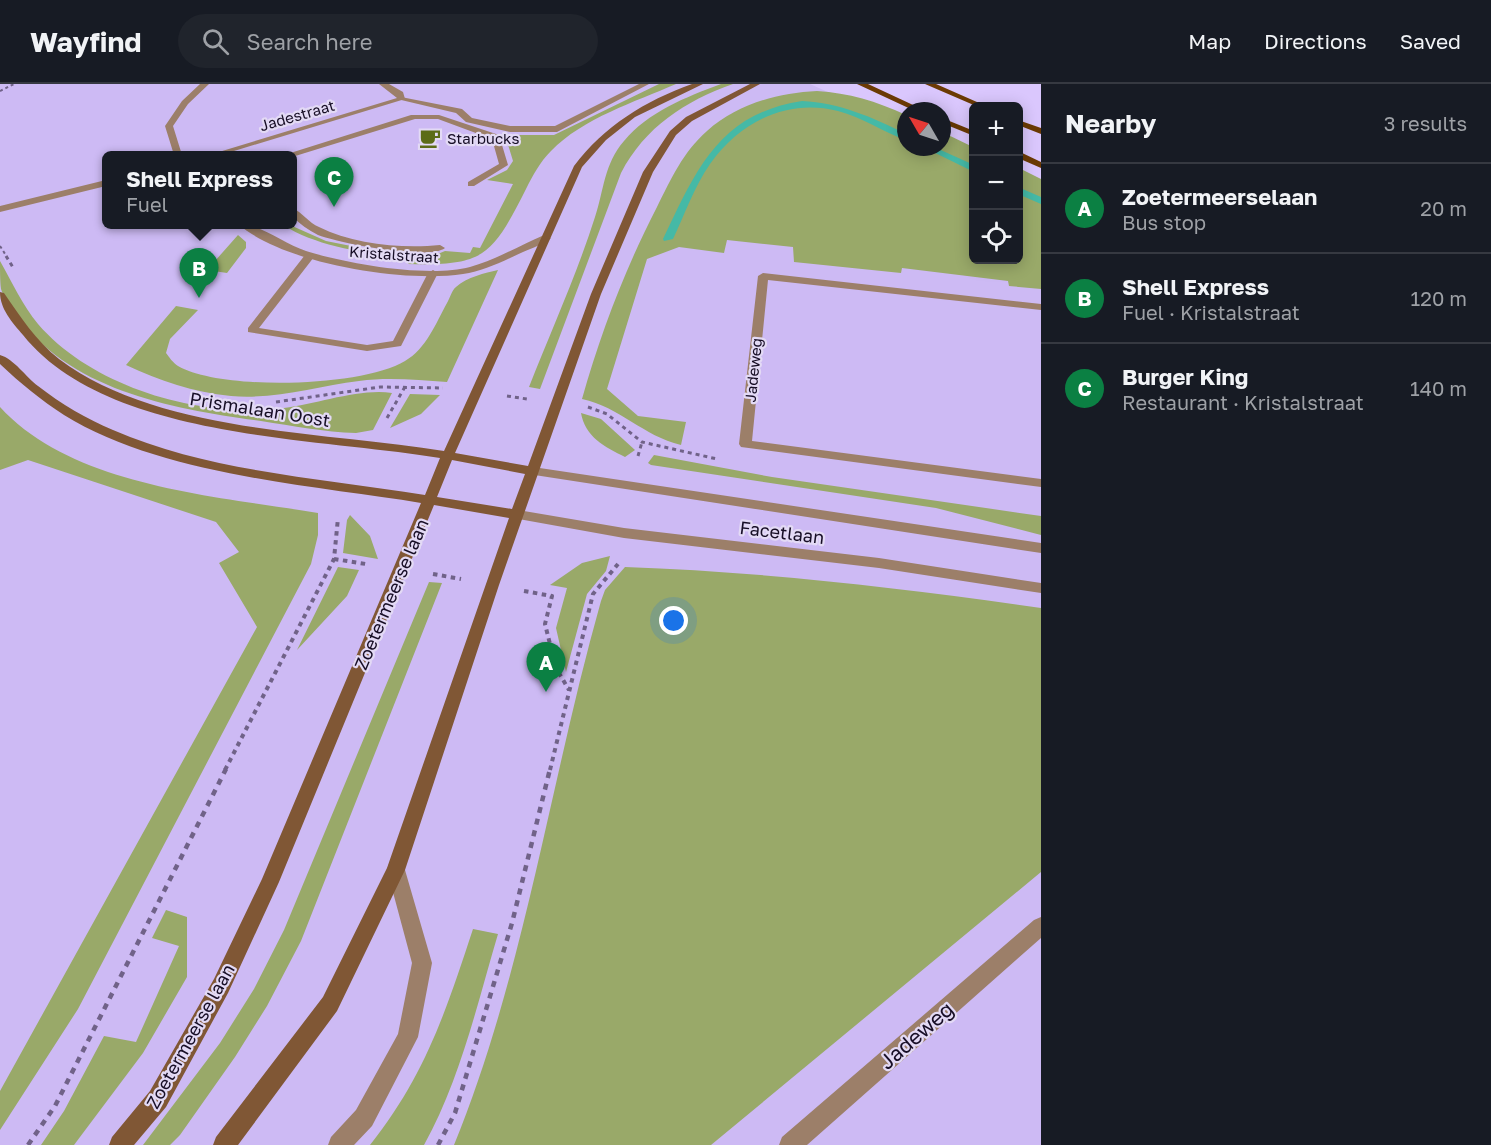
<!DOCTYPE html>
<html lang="en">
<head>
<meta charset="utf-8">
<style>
  body { margin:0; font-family:"Golos Text",sans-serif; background:#20242c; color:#f1f3f6 }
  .controls { position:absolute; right:18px; top:18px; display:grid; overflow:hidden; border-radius:9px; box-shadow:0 3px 15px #0003 }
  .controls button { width:54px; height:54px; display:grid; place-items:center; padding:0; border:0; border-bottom:2px solid #363941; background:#171b24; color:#f1f3f6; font:30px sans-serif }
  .compass { position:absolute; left:897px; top:18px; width:54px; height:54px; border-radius:50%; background:#171b24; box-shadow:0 3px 15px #0003; rotate:309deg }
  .you { position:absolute; left:674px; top:537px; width:21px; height:21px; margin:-15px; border:4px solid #fff; border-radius:50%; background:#1a73e8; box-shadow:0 0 0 9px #1a73e833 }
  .badge { display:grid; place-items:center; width:39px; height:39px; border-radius:50%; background:#0b8043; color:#fff; font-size:20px; font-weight:700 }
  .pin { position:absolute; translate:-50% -50px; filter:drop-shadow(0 2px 3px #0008) }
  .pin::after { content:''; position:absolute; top:32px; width:21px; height:18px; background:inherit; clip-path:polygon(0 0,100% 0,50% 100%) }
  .popup { position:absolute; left:102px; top:67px; width:195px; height:78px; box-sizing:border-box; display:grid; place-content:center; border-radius:9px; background:#171b24; filter:drop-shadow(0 2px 4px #0005); font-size:20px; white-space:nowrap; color:#9ea1a6 }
  .popup b { font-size:22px; color:#f1f3f6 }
  .popup::after { content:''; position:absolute; left:50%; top:100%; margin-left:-12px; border:12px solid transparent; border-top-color:#171b24 }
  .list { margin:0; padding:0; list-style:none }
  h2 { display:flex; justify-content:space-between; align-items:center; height:78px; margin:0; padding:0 24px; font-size:26px }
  h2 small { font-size:20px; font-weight:400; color:#9ea1a6 }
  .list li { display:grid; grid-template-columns:39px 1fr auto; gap:18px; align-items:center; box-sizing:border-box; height:90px; padding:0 24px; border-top:2px solid #363941 }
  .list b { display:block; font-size:22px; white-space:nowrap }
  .list p { margin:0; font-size:20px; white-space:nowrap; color:#9ea1a6 }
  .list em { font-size:20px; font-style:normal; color:#9ea1a6 }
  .icon { flex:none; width:33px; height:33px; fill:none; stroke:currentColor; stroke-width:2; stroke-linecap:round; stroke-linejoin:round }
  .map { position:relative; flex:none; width:1041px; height:1061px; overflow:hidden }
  header { display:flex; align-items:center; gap:36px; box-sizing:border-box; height:84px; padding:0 30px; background:#171b24; border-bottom:2px solid #363941 }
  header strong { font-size:28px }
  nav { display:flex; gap:33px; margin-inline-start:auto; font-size:21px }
  .search { width:420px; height:54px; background:#20242c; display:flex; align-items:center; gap:15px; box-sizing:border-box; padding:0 21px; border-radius:33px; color:#9ea1a6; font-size:22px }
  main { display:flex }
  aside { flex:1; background:#171b24 }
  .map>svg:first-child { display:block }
  .built { fill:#cdbaf4; fill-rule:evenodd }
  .green { fill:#99a969 }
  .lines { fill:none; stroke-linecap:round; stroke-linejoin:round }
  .stream { fill:#45b9a6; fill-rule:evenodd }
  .path-far3 { stroke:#706288; stroke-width:2; stroke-dasharray:3 3; stroke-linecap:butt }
  .path-far2 { stroke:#706288; stroke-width:3; stroke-dasharray:4 4; stroke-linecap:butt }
  .path-far1 { stroke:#706288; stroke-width:4; stroke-dasharray:4.5 4.5; stroke-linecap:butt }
  .path { stroke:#706288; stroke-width:4.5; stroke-dasharray:6 6; stroke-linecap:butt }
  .lane { fill:#9c7f69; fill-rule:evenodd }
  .street { fill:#9c7f69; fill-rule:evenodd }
  .secondary { fill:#805735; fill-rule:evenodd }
  .primary { fill:#6b3a04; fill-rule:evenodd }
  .labels { text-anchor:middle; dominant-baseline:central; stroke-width:4.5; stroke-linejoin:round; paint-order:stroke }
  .far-street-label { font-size:15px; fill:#170e26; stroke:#e3daf5 }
  .far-poi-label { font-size:15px; fill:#170e26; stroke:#e3daf5; text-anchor:start }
  .street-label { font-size:18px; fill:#170e26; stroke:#e3daf5 }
  .near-street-label { font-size:21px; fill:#170e26; stroke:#e3daf5 }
</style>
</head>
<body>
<header>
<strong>Wayfind</strong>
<div class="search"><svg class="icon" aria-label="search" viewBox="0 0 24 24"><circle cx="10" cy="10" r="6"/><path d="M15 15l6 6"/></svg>Search here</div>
<nav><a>Map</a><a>Directions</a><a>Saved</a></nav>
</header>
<main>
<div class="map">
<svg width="1041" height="1061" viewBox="0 0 1041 1061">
  <rect width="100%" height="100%" fill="#dac7fd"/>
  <!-- built -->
  <path class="built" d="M0 0H810L830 9 974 176H1018L1041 172V1061H0ZM106 71H292V140H106Z"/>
  <!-- green -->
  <path class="green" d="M659 0H676C635 18 583 34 551 67 540 78 533 91 526 105 492 172 485 182 408 180L410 174C367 169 320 164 283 141H290L326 157 361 164 433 172 445 167 470 169 473 163 480 164 513 100 487 96 507 86 513 77 506 54 502 51H554Z
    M721 0H733C685 17 645 43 621 89L540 305 529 303C551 247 577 190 595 133 604 106 604 80 624 57 648 28 686 13 721 0Z
    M817 7C849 9 876 17 906 31V63H942V48L973 63 974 176H1018L1019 84 1041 95V205L1009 202 1008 197 902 184 901 189 794 178 793 163 727 156 724 169 679 163 647 175 607 305 638 332 686 338 681 361C643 352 620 323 582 315 601 248 625 185 657 123 671 95 683 68 707 47 737 20 777 9 817 7Z
    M238 151 246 158V164L227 189 207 186Z
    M0 177C12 198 23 222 38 240 93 304 202 335 284 324 317 320 360 304 392 309L373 346 356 349C324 348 293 342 261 337 174 325 67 307 15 228 11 220 3 212 1 205 0 197 0 185 0 177Z
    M498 186 447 298C418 296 388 293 359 297 317 302 275 316 231 312 193 308 160 297 126 281L176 222 198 226 170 255 166 269C169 273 173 279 178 282 221 307 363 303 405 277 426 265 436 239 447 219 450 214 452 206 456 203 467 193 485 189 498 186Z
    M410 310 440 311 421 330 390 344Z
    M0 323C73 403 217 412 318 429V451L311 480 78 925 0 1046V1007L257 543 219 479 239 468 216 438 28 376 0 386Z
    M581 329 601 335 635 366 625 373C605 363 585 353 581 329Z
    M654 371 772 393 1041 432V451L936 424 651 381 648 379Z
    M350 431 370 452 378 475 343 469 347 436Z
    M610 472 606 487 587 510 566 588 556 544 567 504 550 501 582 479Z
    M338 483 359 486 347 512 297 566Z
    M625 483C765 488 903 504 1041 524V788L711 1061H454C525 887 550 697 601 517L605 506Z
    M429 498 442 499 301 857 267 922 235 973 180 1051 170 1061H143L220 959 254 905 284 846Z
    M166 826 187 833V893L143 969 74 1061H41L64 1027 104 952 136 958 179 862 152 854Z
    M473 845 498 850C477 921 460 996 424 1061H370C425 992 446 927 473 845Z"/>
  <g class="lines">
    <!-- stream -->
    <path class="stream" d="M802 17C840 19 872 33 906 50V56C883 48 862 33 838 27 787 14 740 38 710 80 694 103 685 130 673 155L664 157 663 155C696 87 718 30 802 17Z
      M923 63H934L974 81V88Z
      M1018 103 1041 113V120L1018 110Z"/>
    <!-- path-far3 -->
    <path class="path-far3" d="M0 7 14 0
      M0 162 7 173"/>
    <!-- path-far2 -->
    <path class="path-far2" d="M6 172 14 185
      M507 312 527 315
      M276 318 380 303 443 304
      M588 323 607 330 642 358 717 375
      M387 334 406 301
      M638 372 642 358"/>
    <!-- path-far1 -->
    <path class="path-far1" d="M334 475 366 480
      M433 490 461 495
      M524 507 552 512 545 540 556 584 569 606
      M225 686 334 475 338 434
      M550 686 593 510 618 480"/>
    <!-- path -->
    <path class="path" d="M28 1061 55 1022 226 685
      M438 1061 455 1029 512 839 550 685"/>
    <!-- lane -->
    <path class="lane" d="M639 0H649L557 48H510L466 38 456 29 397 15 401 13 462 25 472 34 510 42H555Z
      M411 31H439L499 51 508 81 474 102H468V98L499 80 492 55 438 35H415L292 73 284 71Z
      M292 124C302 128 309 139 319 143 353 160 402 165 440 161L445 164C428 177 339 159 318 151 308 146 300 140 292 132Z
      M309 170 314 173 259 244 367 261 393 257 428 189 433 186 438 189 401 262 367 267 248 248V244L305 171Z
      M763 189 1041 220V226L768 196 752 357 1041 395V403L741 363 739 360 758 192Z
      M396 778 403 780 405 786 432 879 418 953 372 1042 354 1061H328L331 1053 356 1026 398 950 412 879 387 786 389 780Z"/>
    <!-- street -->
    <path class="street" d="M200 0H209L188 20 173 42 182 71H174L165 42 182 17Z
      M379 0H389L403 8 405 15 221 71H209L397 14Z
      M106 96V102L0 128V122Z
      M238 140C261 140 284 160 306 167 348 180 428 194 470 183 495 176 519 162 542 152L551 154C544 160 532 164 523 168 503 177 484 187 463 190 404 199 284 180 238 140Z
      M533 383 1041 459V469L528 390 526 387Z
      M518 426 624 444 879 474 1041 499V509L879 484 624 454 513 434 511 431 513 428Z
      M1041 833V854L807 1061H779L782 1053 1034 836Z"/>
    <!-- secondary -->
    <path class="secondary" d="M692 0H703L635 33 606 56 582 83 455 369 528 382 591 210 643 88 670 47 686 33 750 0H760L692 37 676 51 653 88 601 210 499 501 405 786 337 927 238 1061H213L216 1053 323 913 387 784 509 434 434 421 279 798 228 909 166 1023 134 1061H109L112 1053 150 1007 214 895 262 795 421 419C310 401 161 391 64 331 41 316 20 299 0 280V271C14 275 26 293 38 302 61 320 87 335 113 346 210 388 321 394 425 411L440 374C315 353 107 356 23 251 12 238 0 225 0 208L4 209C20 232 36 257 59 275 159 350 323 347 444 367L574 82C604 42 645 17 692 0ZM452 376 525 390 512 425 437 413Z"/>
    <!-- primary -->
    <path class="primary" d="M857 0H868L926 27H915Z
      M925 0H936L986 22H976Z
      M942 34 974 47V52L942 39Z
      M1018 36 1041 44V50L1018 41Z
      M1018 67 1041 78V84L1018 74Z"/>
  </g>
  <!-- icons -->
  <defs>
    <symbol id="cafe-bare" viewBox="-9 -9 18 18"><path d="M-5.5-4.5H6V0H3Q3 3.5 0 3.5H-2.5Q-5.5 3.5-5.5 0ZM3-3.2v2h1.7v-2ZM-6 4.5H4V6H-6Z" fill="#5c6c18" stroke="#e3daf5" stroke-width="2.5" paint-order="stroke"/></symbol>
  </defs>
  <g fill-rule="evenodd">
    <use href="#cafe-bare" x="415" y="39" width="30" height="30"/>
  </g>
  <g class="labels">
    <!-- far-street labels -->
    <g class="far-street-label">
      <text transform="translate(297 31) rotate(-16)">Jadestraat</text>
      <text transform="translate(394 170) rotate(4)">Kristalstraat</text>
      <text transform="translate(753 286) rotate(-84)">Jadeweg</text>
    </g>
    <!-- far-poi labels -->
    <g class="far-poi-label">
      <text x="447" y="54">Starbucks</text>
    </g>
    <!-- street labels -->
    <g class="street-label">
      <text transform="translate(260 325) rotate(9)">Prismalaan Oost</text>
      <text transform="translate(782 448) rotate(7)">Facetlaan</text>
      <text transform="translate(391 510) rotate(-67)">Zoetermeerse laan</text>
      <text transform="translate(190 952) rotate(-61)">Zoetermeerse laan</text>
    </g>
    <!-- near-street labels -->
    <g class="near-street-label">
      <text transform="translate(916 951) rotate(-41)">Jadeweg</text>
    </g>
  </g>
</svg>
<div class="controls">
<button>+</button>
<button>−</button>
<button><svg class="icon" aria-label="locate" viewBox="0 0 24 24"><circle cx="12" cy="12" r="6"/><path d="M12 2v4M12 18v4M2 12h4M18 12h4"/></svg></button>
</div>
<svg class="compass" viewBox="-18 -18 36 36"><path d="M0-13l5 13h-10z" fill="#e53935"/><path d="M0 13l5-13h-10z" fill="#9ea1a6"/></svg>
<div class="you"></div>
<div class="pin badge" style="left:546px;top:608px">A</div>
<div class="pin badge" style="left:199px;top:214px">B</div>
<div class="popup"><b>Shell Express</b>Fuel</div>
<div class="pin badge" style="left:334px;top:123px">C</div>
</div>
<aside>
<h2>Nearby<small>3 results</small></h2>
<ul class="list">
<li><span class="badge">A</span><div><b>Zoetermeerselaan</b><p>Bus stop</p></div><em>20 m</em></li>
<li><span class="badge">B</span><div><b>Shell Express</b><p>Fuel · Kristalstraat</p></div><em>120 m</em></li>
<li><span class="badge">C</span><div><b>Burger King</b><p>Restaurant · Kristalstraat</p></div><em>140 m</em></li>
</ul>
</aside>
</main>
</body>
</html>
